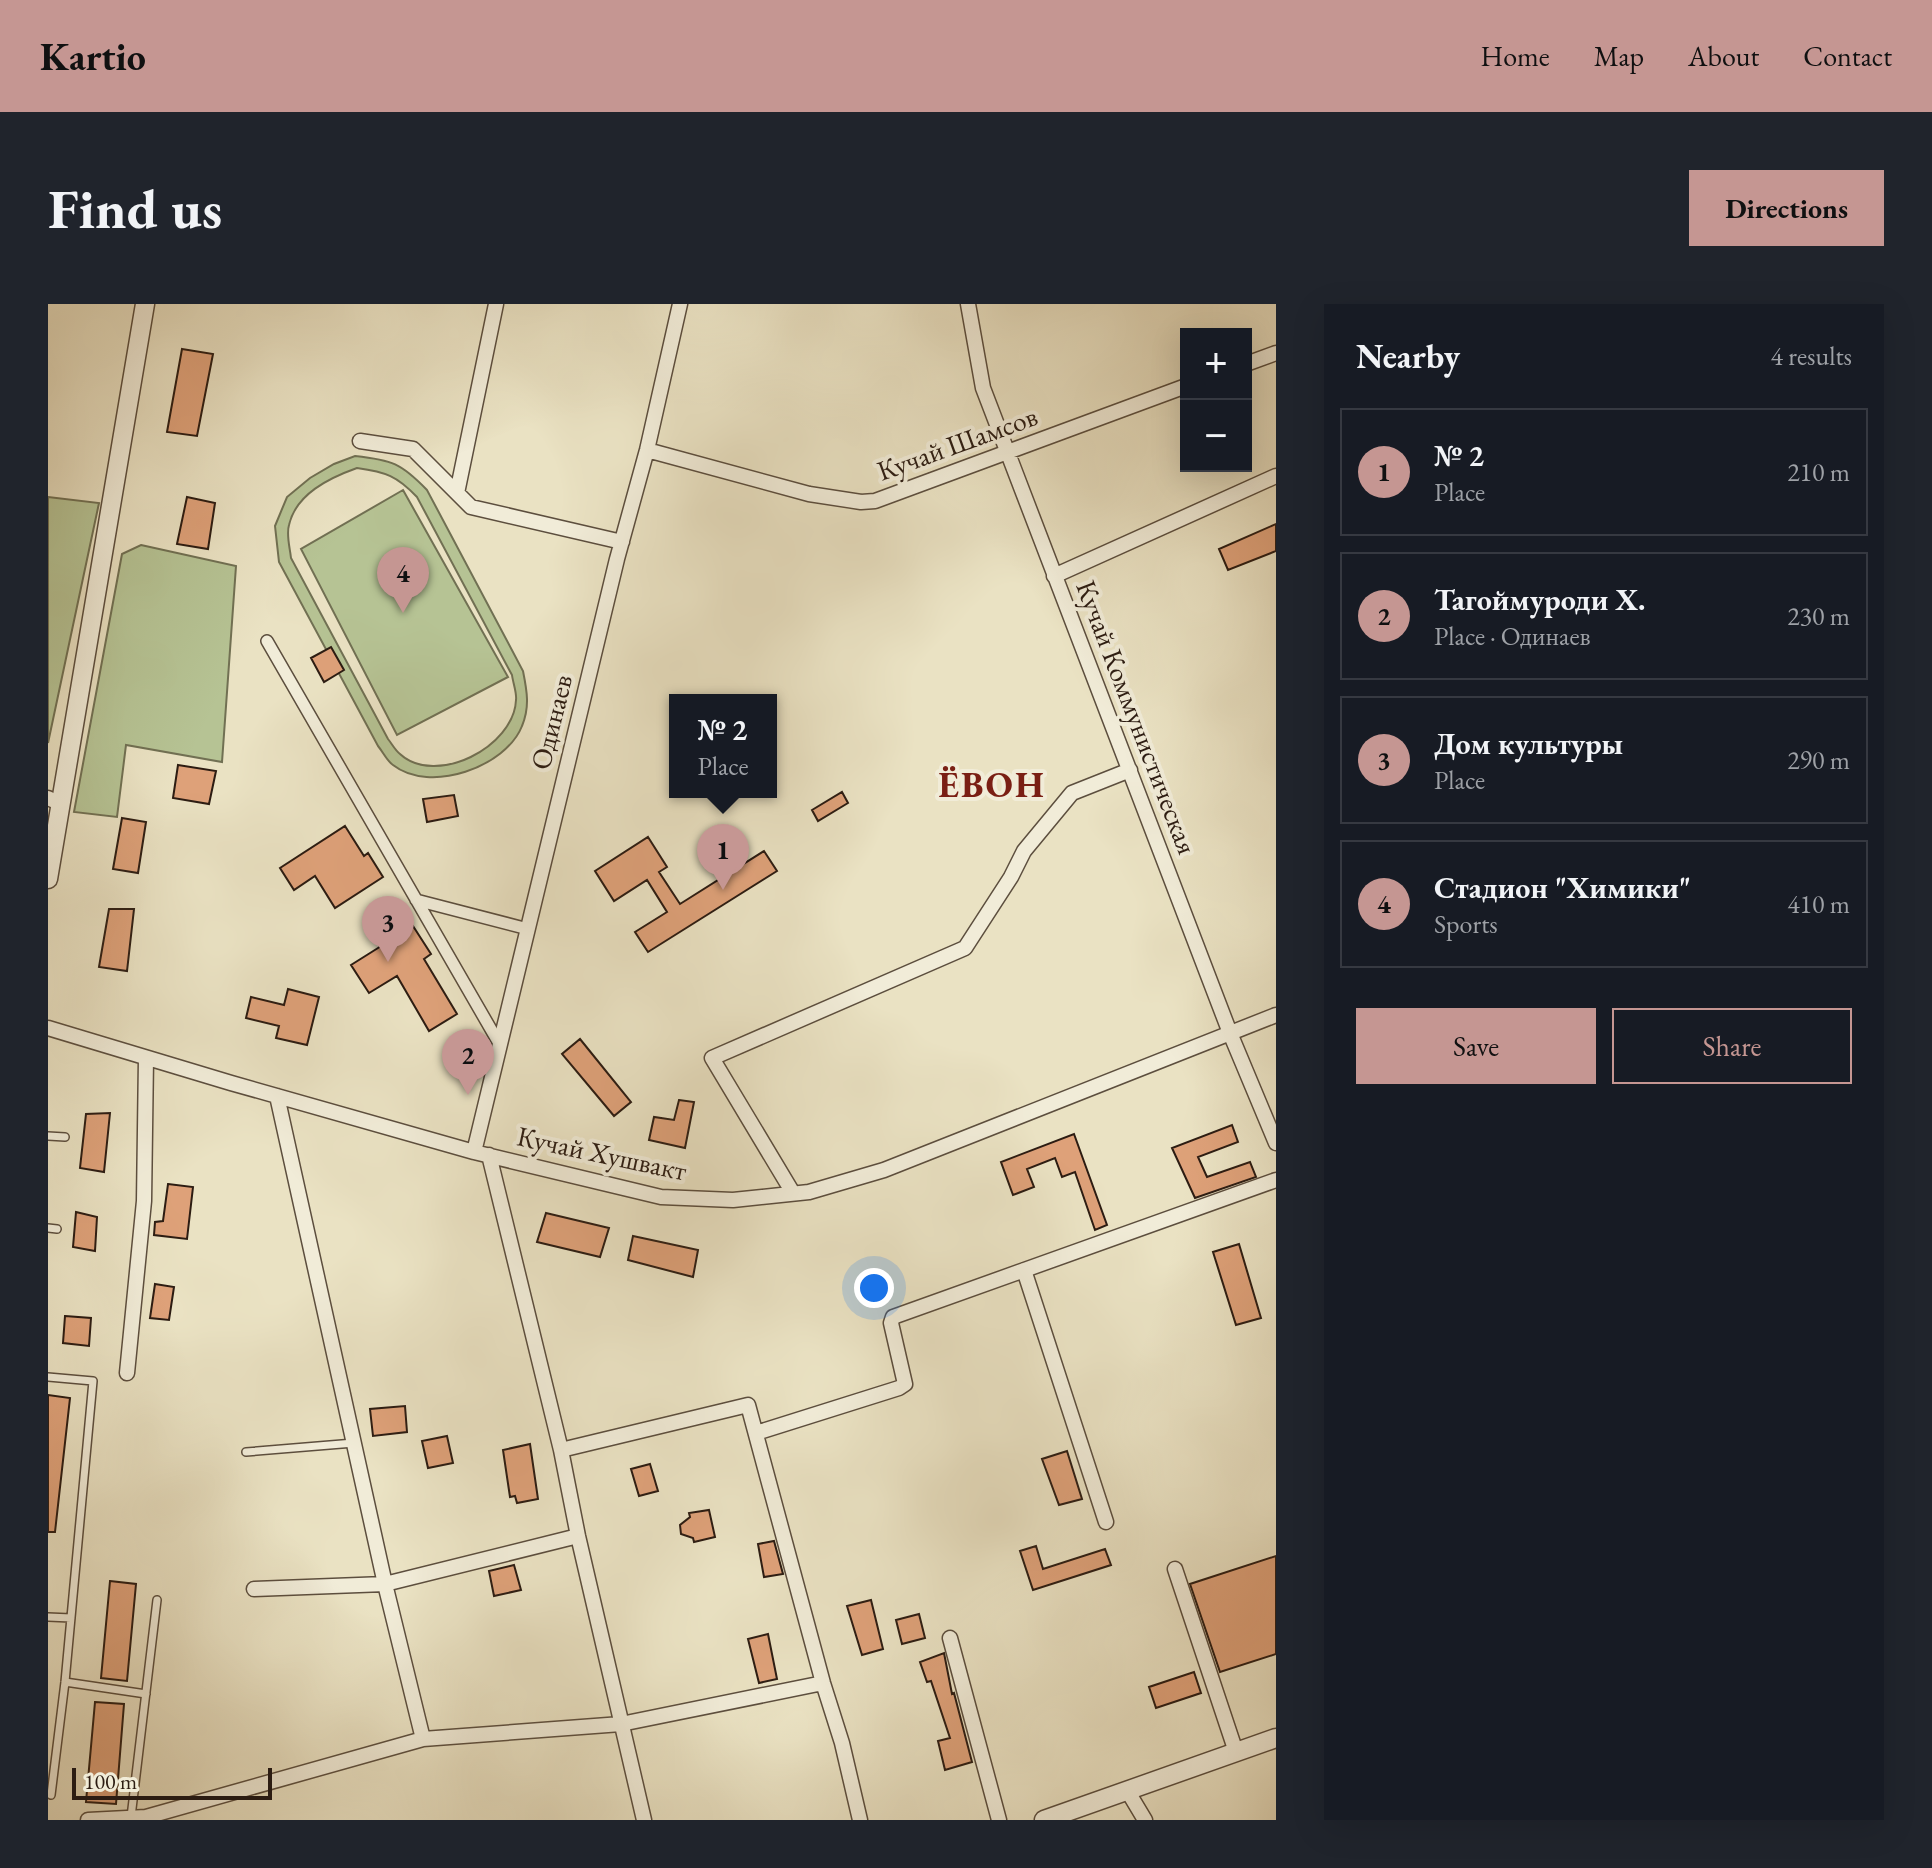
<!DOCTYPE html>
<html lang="en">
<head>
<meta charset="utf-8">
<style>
  body { margin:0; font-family:"EB Garamond",serif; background:#20242c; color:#f1f3f6 }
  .controls { position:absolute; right:24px; top:24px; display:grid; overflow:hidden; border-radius:0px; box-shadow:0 8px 32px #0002 }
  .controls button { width:72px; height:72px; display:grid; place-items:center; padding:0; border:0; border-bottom:2px solid #363941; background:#171b24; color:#f1f3f6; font:40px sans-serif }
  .scale { position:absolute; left:24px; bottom:20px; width:200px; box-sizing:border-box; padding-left:8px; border:4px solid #2c1c12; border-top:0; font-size:22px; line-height:28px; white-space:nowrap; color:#2c1c12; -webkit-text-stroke:6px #f1ecd8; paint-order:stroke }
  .you { position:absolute; left:826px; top:984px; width:28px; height:28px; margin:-20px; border:6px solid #fff; border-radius:50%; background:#1a73e8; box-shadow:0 0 0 12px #1a73e833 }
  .badge { display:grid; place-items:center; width:52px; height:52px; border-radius:50%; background:#c59692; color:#111; font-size:26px; font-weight:700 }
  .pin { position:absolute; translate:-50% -66px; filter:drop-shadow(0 2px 4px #0008) }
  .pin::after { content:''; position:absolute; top:42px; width:28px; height:24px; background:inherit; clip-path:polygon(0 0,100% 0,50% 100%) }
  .popup { position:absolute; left:621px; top:390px; width:108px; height:104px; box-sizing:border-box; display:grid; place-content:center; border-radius:0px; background:#171b24; filter:drop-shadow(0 2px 6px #0005); font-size:26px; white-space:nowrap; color:#9ea1a6 }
  .popup b { font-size:30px; color:#f1f3f6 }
  .popup::after { content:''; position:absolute; left:50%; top:100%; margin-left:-16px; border:16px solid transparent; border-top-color:#171b24 }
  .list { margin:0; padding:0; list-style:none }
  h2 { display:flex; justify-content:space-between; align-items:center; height:104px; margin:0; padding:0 32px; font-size:34px }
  h2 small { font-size:26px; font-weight:400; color:#9ea1a6 }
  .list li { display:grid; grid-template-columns:52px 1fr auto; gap:24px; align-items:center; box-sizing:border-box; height:128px; margin:0 16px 16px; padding:0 16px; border:2px solid #363941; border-radius:0px }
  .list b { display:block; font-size:30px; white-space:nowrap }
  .list p { margin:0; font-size:26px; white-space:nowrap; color:#9ea1a6 }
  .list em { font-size:26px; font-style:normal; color:#9ea1a6 }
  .actions { display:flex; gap:16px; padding:24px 32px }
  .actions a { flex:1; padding:18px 0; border:2px solid #c59692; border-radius:0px; text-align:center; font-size:28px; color:#c59692 }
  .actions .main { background:#c59692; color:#111 }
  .map { position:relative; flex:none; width:1228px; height:1516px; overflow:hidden; border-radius:0px }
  header { display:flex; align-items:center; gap:48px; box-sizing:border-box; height:112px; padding:0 40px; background:#c59692; color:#111 }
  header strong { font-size:38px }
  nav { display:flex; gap:44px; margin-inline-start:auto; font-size:28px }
  .intro { display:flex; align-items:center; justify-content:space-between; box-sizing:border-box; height:192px; padding:0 48px }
  h1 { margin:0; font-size:56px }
  .button { padding:20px 36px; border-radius:0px; background:#c59692; color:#111; font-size:28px; font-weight:700 }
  main { display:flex; gap:48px; padding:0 48px }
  aside { flex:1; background:#171b24; border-radius:0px; box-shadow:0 8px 32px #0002 }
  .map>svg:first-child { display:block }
  .green { fill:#b6c394; stroke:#717053; stroke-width:2; fill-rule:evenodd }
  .building { fill:#dea179; stroke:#2c1c12; stroke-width:2 }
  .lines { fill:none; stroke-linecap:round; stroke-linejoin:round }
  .service-casing { stroke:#5c4e3e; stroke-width:10 }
  .pedestrian-casing { stroke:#5c4e3e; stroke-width:14 }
  .minor-casing { stroke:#5c4e3e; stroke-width:17 }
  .tertiary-casing { stroke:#5c4e3e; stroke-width:21 }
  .service { stroke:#f1ecd8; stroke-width:7 }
  .pedestrian { stroke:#f1ecd8; stroke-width:11 }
  .minor { stroke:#f1ecd8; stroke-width:14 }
  .tertiary { stroke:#f1ecd8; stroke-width:18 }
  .labels { text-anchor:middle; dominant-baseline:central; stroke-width:8; stroke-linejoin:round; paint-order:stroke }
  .street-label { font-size:28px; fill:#2c1c12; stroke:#f1ecd8 }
  .district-label { font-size:36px; font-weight:bold; letter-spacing:2px; fill:#7a1f14; stroke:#f1ecd8 }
</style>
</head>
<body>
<header>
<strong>Kartio</strong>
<nav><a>Home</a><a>Map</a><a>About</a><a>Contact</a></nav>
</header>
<div class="intro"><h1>Find us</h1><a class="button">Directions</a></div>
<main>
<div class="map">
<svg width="1228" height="1516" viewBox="0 0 1228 1516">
  <rect width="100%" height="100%" fill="#eae2c3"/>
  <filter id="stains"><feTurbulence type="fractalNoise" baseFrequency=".0025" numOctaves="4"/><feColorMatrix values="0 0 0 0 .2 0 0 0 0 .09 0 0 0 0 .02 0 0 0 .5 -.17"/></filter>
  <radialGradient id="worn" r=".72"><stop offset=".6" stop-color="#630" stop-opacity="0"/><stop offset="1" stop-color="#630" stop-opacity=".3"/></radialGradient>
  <!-- green -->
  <path class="green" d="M307 152C344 156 353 159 379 186L475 367C479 387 482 403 474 422 458 463 382 490 345 461 339 457 335 448 330 442L231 258 227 222 239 193 262 174 286 160ZM309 164C338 168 349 172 369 193L464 371C465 379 469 389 468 396 466 443 388 483 352 450 347 446 344 440 340 435L243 254C242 244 238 231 241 221 248 190 281 174 309 164Z
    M355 186 460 373 349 431 253 245Z
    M0 193 51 199 0 439Z
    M93 241 188 262 174 458 78 441 69 513 26 508 74 250Z"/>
  <!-- building -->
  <path class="building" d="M134 45 165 50 149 132 119 128Z
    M139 193 167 199 160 245 129 240Z
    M1228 220V247L1180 266 1171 245Z
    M283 343 296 366 276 378 263 354Z
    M130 461 168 467 161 500 125 494Z
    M794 488 800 499 770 517 764 506Z
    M406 491 410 512 379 518 375 495Z
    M74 514 98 518 90 569 65 565Z
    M297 522 316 552 320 549 335 573 287 604 267 572 246 586 232 564Z
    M600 533 619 563 611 568 632 600 716 547 729 567 600 648 587 628 619 608 599 576 566 597 547 567Z
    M61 605H86L79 667 51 663Z
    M365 622 383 650 376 655 409 710 381 727 349 672 321 689 303 661Z
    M240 685 271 693 259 741 228 734 231 722 198 714 203 693 236 701Z
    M532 735 583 798 566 812 514 750Z
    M631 796 646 798 637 844 601 836 606 813 626 816Z
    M62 809 56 868 32 864 38 810Z
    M1184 821 1190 838 1150 853 1159 873 1202 858 1208 873 1147 894 1124 844Z
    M1026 830 1059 921 1047 926 1027 868 1014 873 1007 854 979 865 986 883 965 891 953 858Z
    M120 880 145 883 139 935 106 931 107 918 115 917Z
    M28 908 49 913 47 947 25 943Z
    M498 909 561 924 552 953 489 938Z
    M585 932 650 946 645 973 580 956Z
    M1191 940 1213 1014 1188 1021 1165 948Z
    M107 980 126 983 121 1016 102 1014Z
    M17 1012 43 1014 41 1042 15 1039Z
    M0 1091 22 1094 7 1228H0Z
    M357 1102 359 1128 325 1132 322 1105Z
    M399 1132 405 1159 380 1164 374 1137Z
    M482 1140 490 1195 469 1199 467 1192 462 1193 455 1146Z
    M1019 1147 1034 1195 1011 1201 994 1155Z
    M602 1160 610 1187 591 1192 583 1165Z
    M661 1206 667 1233 646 1238 645 1234 633 1230 632 1221 642 1213 641 1209Z
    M726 1237 735 1270 716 1273 710 1240Z
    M988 1242 995 1265 1057 1245 1063 1261 985 1286 972 1247Z
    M1228 1252V1350L1172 1368 1142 1280Z
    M466 1261 473 1286 446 1292 441 1267Z
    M62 1277 88 1280 79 1377 53 1374Z
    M823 1296 835 1345 814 1351 799 1302Z
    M871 1310 877 1334 854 1340 848 1316Z
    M720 1330 729 1375 711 1379 700 1335Z
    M896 1349 904 1390 906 1389 924 1458 897 1466 890 1437 902 1434 883 1377 879 1378 872 1358Z
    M1146 1368 1153 1389 1108 1404 1101 1383Z
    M47 1398 76 1400 68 1500 38 1498Z"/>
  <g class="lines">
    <defs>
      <path id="service" d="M0 832 17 833
        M0 924 9 925
        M0 1073 45 1077 17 1378 3 1491
        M198 1148 306 1139
        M0 1313 23 1314
        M17 1378 98 1390
        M83 1513 109 1296"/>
      <path id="pedestrian" d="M219 337 452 741
        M368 596 480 625"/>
      <path id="minor" d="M920 0 935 84 1182 729 1228 839
        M1198 60 1228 49
        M312 137 365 145 423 203 574 238
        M599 146 761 190 813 198 827 197 1138 82
        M409 189 448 0
        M1006 272 1228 172
        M0 494 11 499
        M0 724 183 779 426 848 613 893 685 896 761 888 836 866 1228 711
        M229 792 337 1280 375 1435
        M426 848 569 255 599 146 632 0
        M441 851 513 1146 530 1232 596 1516
        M745 889 664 754 917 644 963 573 976 547 1024 489 1082 466
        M976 966 1058 1218
        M79 1069 96 897 98 754
        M708 1129 851 1084 857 1080 843 1019 845 1013 1228 876
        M513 1146 700 1101 775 1379 794 1439 812 1516
        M1127 1265 1188 1448
        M206 1285 337 1280 530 1232
        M902 1334 951 1516
        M1079 1486 1097 1516
        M40 1516 98 1513 375 1435 573 1420 775 1379"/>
      <path id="tertiary" d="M0 575 97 0
        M996 1516 1228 1434"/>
    </defs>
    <!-- service casing -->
    <use href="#service" class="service-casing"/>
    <!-- pedestrian casing -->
    <use href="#pedestrian" class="pedestrian-casing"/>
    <!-- minor casing -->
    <use href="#minor" class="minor-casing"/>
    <!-- tertiary casing -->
    <use href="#tertiary" class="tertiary-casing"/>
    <!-- service -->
    <use href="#service" class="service"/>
    <!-- pedestrian -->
    <use href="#pedestrian" class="pedestrian"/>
    <!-- minor -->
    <use href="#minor" class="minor"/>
    <!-- tertiary -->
    <use href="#tertiary" class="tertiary"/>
  </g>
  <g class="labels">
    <!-- street labels -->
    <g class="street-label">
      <text transform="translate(909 139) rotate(-20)">Кучай Шамсов</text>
      <text transform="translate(1089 413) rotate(69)">Кучай Коммунистическая</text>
      <text transform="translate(503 418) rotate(-76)">Одинаев</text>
      <text transform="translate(554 849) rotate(12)">Кучай Хушвакт</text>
    </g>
    <!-- district labels -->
    <g class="district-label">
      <text x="944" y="480">ЁВОН</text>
    </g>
  </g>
  <rect width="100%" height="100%" filter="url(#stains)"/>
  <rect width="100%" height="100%" fill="url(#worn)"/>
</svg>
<div class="controls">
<button>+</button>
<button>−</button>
</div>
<div class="scale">100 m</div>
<div class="you"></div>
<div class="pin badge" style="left:675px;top:586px">1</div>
<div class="popup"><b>№ 2</b>Place</div>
<div class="pin badge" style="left:420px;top:791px">2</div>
<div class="pin badge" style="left:340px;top:658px">3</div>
<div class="pin badge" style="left:355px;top:309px">4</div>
</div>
<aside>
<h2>Nearby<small>4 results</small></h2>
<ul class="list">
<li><span class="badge">1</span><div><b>№ 2</b><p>Place</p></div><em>210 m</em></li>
<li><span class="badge">2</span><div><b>Тагоймуроди Х.</b><p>Place · Одинаев</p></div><em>230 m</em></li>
<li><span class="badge">3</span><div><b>Дом культуры</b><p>Place</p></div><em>290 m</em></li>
<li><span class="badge">4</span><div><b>Стадион &quot;Химики&quot;</b><p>Sports</p></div><em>410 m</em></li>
</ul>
<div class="actions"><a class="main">Save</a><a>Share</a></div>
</aside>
</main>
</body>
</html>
